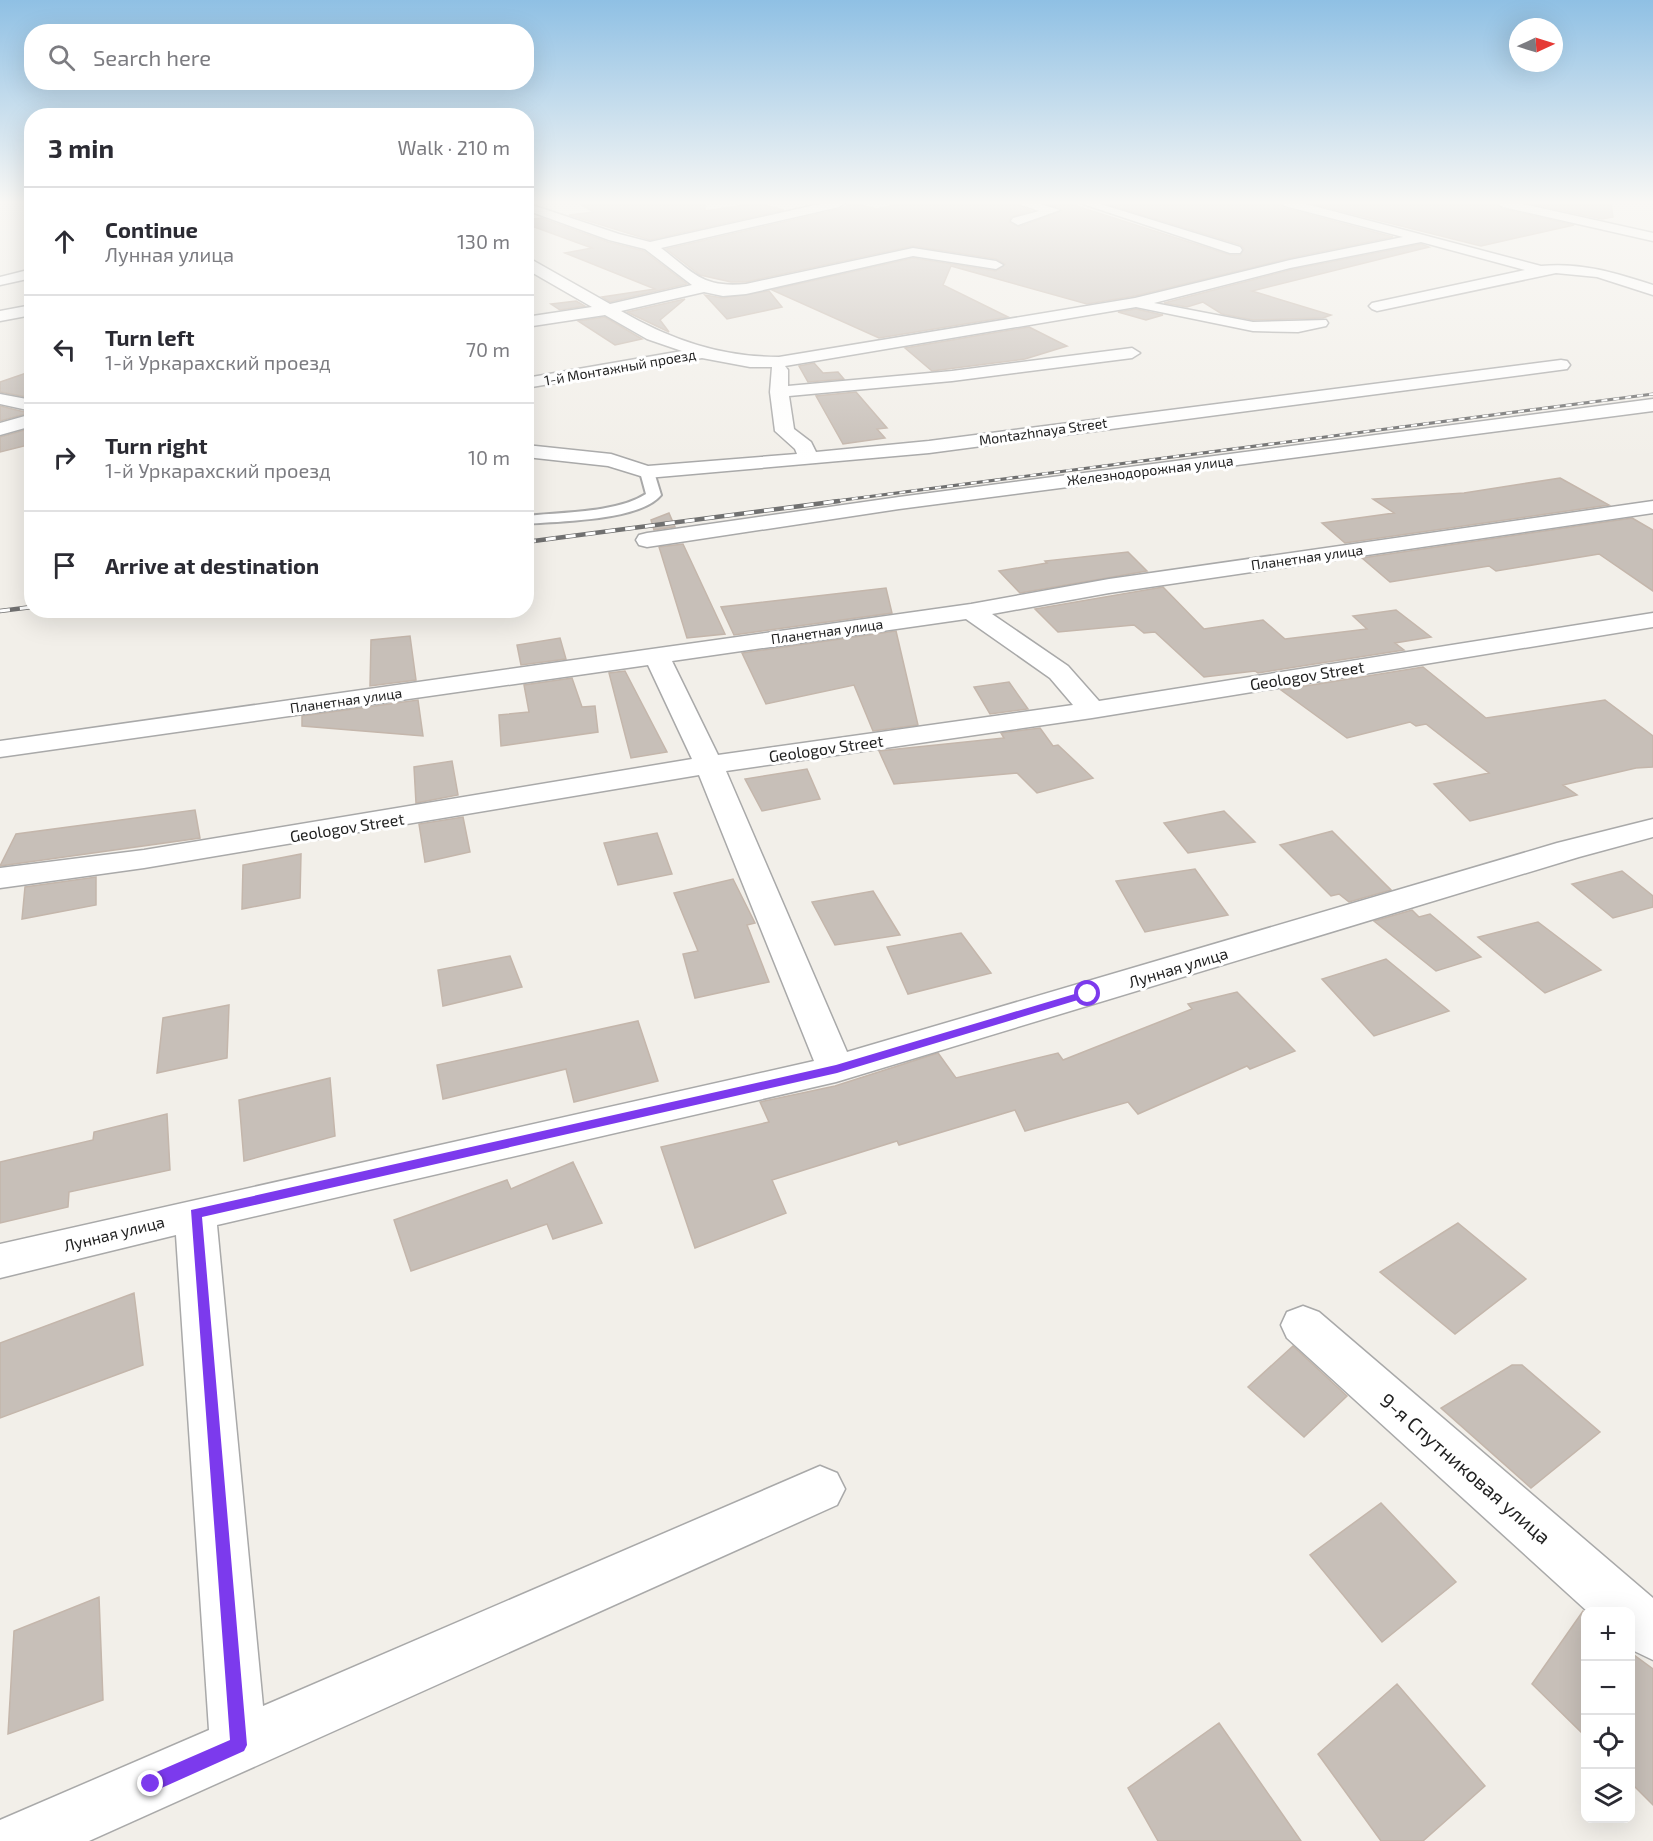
<!DOCTYPE html>
<html lang="en">
<head>
<meta charset="utf-8">
<style>
  body { margin:0; font-family:"Exo 2",sans-serif; background:#f7f7f7; color:#2b2b33 }
  .controls { position:absolute; right:18px; bottom:18px; display:grid; overflow:hidden; border-radius:12px; box-shadow:0 6px 24px #0002 }
  .controls button { width:54px; height:54px; display:grid; place-items:center; padding:0; border:0; border-bottom:2px solid #e1e1e2; background:#fff; color:#2b2b33; font:30px sans-serif }
  .compass { position:absolute; left:1509px; top:18px; width:54px; height:54px; border-radius:50%; background:#fff; box-shadow:0 6px 24px #0002; rotate:86deg }
  .stop { position:absolute; width:18px; height:18px; margin:-14px; border:4px solid #7c3aed; border-radius:50%; background:#fff }
  .stop.end { background:#7c3aed; border-color:#fff; box-shadow:0 2px 6px #0008 }
  .list { margin:0; padding:0; list-style:none }
  h2 { display:flex; justify-content:space-between; align-items:center; height:78px; margin:0; padding:0 24px; font-size:26px }
  h2 small { font-size:20px; font-weight:400; color:#7c7c81 }
  .list li { display:grid; grid-template-columns:39px 1fr auto; gap:18px; align-items:center; box-sizing:border-box; height:108px; padding:0 24px; border-top:2px solid #e1e1e2 }
  .list b { display:block; font-size:22px; white-space:nowrap }
  .list p { margin:0; font-size:20px; white-space:nowrap; color:#7c7c81 }
  .list em { font-size:20px; font-style:normal; color:#7c7c81 }
  .icon { flex:none; width:33px; height:33px; fill:none; stroke:currentColor; stroke-width:2; stroke-linecap:round; stroke-linejoin:round }
  .map { position:relative; flex:none; width:1653px; height:1841px; overflow:hidden }
  .search { position:absolute; background:#fff; box-shadow:0 6px 24px #0002; left:24px; top:24px; width:510px; height:66px; display:flex; align-items:center; gap:15px; box-sizing:border-box; padding:0 21px; border-radius:24px; color:#7c7c81; font-size:22px }
  .panel { position:absolute; background:#fff; box-shadow:0 6px 24px #0002; left:24px; top:108px; width:510px; height:510px; border-radius:24px }
  .map>svg:first-child { display:block }
  .building { fill:#c7bfb8; stroke:#c4b6ab; stroke-width:1.5 }
  .lines { fill:none; stroke-linecap:round; stroke-linejoin:round }
  .lane-casing { stroke:#a9a9a9; stroke-width:4 }
  .street-casing { stroke:#a9a9a9; stroke-width:3 }
  .lane { fill:#fff; fill-rule:evenodd }
  .street { fill:#fff; fill-rule:evenodd }
  .rail-far1-casing { stroke:#707070; stroke-width:3 }
  .rail-casing { stroke:#707070; stroke-width:4.5 }
  .rail-far1 { stroke:#fff; stroke-width:2; stroke-dasharray:6; stroke-linecap:butt }
  .rail { stroke:#fff; stroke-width:3; stroke-dasharray:10; stroke-linecap:butt }
  .route { fill:#7c3aed }
  .labels { text-anchor:middle; dominant-baseline:central; stroke-width:6; stroke-linejoin:round; paint-order:stroke }
  .far-street-label { font-size:14px; fill:#222; stroke:#fff }
  .street-label { font-size:16px; fill:#222; stroke:#fff }
  .near-street-label { font-size:20px; fill:#222; stroke:#fff }
</style>
</head>
<body>
<div class="map">
<svg width="1653" height="1841" viewBox="0 0 1653 1841">
  <rect width="100%" height="100%" fill="#f2efe9"/>
  <!-- building -->
  <path class="building" d="M578 203H705V211L757 203 784 210 650 240 569 215 594 212Z
    M853 203 877 209 903 203H1014L1031 211 1011 217 1009 222 1019 227 1062 211 1061 208 1043 203H1067L1230 255H1240L1244 249 1241 245 1103 203H1281L1284 208 1393 237 1290 258 1135 296 1087 304 951 266 943 285 1008 317 879 338 772 290 913 258 996 271 1005 264 996 259 913 246 746 282H731L700 275 666 249 840 209Z
    M1309 203H1495L1503 209 1574 225 1481 246Z
    M1526 203H1611L1613 217 1602 219Z
    M541 218 608 242 644 251 687 284 610 302 602 297 655 289 565 253 592 248 526 224V220Z
    M1421 244 1429 247 1252 291 1331 315 1323 318 1253 320 1222 314 1203 302 1187 307 1164 303 1290 270Z
    M769 291 782 307 727 319 705 295 723 298Z
    M685 299 660 320 669 332 627 312Z
    M576 301 585 306 560 310 551 304Z
    M1136 309 1163 315 1146 320 1118 312Z
    M605 317 642 339 615 345 578 321Z
    M1029 327 1067 346 1025 359 932 371 905 348Z
    M814 363 823 373 838 372 844 379 808 382 799 366Z
    M32 371V398L0 392V382Z
    M856 392 887 428 877 429 885 438 843 444 816 396Z
    M0 406 29 413 0 421Z
    M32 428V444L0 452V437Z
    M1560 478 1609 505 1345 543 1322 523 1394 513 1373 499 1464 493Z
    M669 513 675 527 654 530 651 520Z
    M1632 518 1653 530V591L1599 554 1496 571 1489 566 1390 582 1362 558Z
    M683 544 725 634 687 638 659 547Z
    M1128 552 1147 571 1020 593 999 571 1047 563 1045 561Z
    M1163 587 1204 629 1263 620 1285 639 1367 629 1353 616 1396 610 1431 637 1395 643 1404 650 1258 673 1255 671 1204 677 1155 632 1144 633 1134 625 1058 632 1035 609Z
    M886 588 892 613 734 635 721 607Z
    M896 631 918 725 873 731 854 685 766 704 742 653Z
    M410 636 416 680 370 686 371 640Z
    M560 638 566 659 521 665 517 645Z
    M1423 667 1486 718 1605 700 1653 736V767L1636 768 1563 785 1577 795 1470 821 1434 784 1489 773 1426 724 1416 726 1410 722 1347 738 1281 690Z
    M625 671 667 752 631 758 609 673Z
    M572 678 582 707 595 706 598 732 501 746 499 715 529 712 524 685Z
    M1009 682 1028 709 990 714 974 687Z
    M418 700 423 736 302 726V716Z
    M1040 728 1053 746 1058 745 1093 778 1037 793 1017 773 894 784 879 751 1004 738 1001 733Z
    M452 761 458 795 416 803 414 767Z
    M807 769 820 799 762 811 745 779Z
    M195 810 200 838 0 866 16 834Z
    M1224 811 1255 842 1188 853 1164 823Z
    M463 817 470 852 425 862 419 824Z
    M1332 831 1391 890 1349 902 1339 894 1331 896 1280 845Z
    M657 833 672 874 618 885 604 843Z
    M301 854 300 898 242 909 243 865Z
    M1195 869 1228 915 1145 932 1116 881Z
    M1622 871 1653 896V907L1613 918 1572 884Z
    M96 877V905L22 919 25 887Z
    M733 879 755 923 747 925 769 982 695 998 683 954 698 951 674 893Z
    M873 891 900 935 835 945 812 902Z
    M1412 910 1419 917 1430 914 1481 957 1436 971 1374 921Z
    M1538 922 1601 970 1545 993 1478 937Z
    M961 933 991 973 908 994 887 947Z
    M510 956 522 987 443 1006 438 970Z
    M1386 959 1449 1011 1374 1036 1322 979Z
    M1237 992 1295 1051 1250 1069 1247 1066 1138 1114 1128 1102 1025 1131 1015 1110 899 1145 897 1141 772 1180 786 1213 695 1248 661 1147 769 1122 760 1102 835 1086 938 1053 956 1078 1058 1053 1063 1060 1192 1009 1188 1004Z
    M229 1005 227 1058 157 1073 163 1018Z
    M638 1021 658 1081 574 1102 566 1069 443 1099 437 1065Z
    M330 1078 335 1136 244 1161 239 1100Z
    M167 1114 170 1170 69 1192 68 1207 0 1223V1162L93 1140 94 1132Z
    M573 1162 602 1223 553 1239 547 1224 411 1271 394 1220 507 1180 511 1189Z
    M1458 1223 1526 1279 1455 1334 1380 1272Z
    M134 1293 143 1365 0 1418V1343Z
    M1293 1346 1347 1396 1304 1437 1248 1387Z
    M1512 1365H1522L1600 1432 1531 1488 1441 1408Z
    M1381 1503 1456 1582 1382 1642 1310 1555Z
    M99 1597 103 1700 8 1734 14 1631Z
    M1583 1611 1586 1613V1737L1532 1684Z
    M1630 1652 1653 1669V1805L1630 1782Z
    M1397 1684 1485 1786 1423 1841H1381L1318 1754Z
    M1219 1723 1301 1841H1158L1128 1788Z"/>
  <g class="lines">
    <defs>
      <path id="lane" d="M647 468 654 472 661 495C640 521 559 521 526 524V516C561 512 617 513 646 494L640 472Z"/>
      <path id="street" d="M526 203 619 234 650 242 824 203H845L839 207 661 248C694 273 702 288 746 284L913 248 996 261 1003 265 996 269 913 256 746 294 723 296 704 292 621 311C671 340 721 357 779 357L1135 298 1290 260 1403 237 1285 206 1283 203H1302L1541 266C1581 262 1616 273 1653 285V295L1597 277 1556 273 1377 311 1372 309 1369 306 1372 303 1525 270 1421 242 1290 268 1154 303 1253 322 1326 320 1328 323 1326 326 1298 332 1253 331 1136 307 785 366 788 370V386L952 371 1132 348 1140 353 1132 358 952 381 789 396 794 429 811 442 816 452 929 441 1561 360 1567 361 1570 365 1567 369 929 453 647 478 608 466 526 457V445L611 454 648 466 797 454 795 449 775 431 770 392 772 367H750L702 358 526 388V378L682 351 647 339 605 315 526 327V317L592 307 526 269V260L534 261 610 304 692 285 645 249 609 240 526 210Z
        M1016 203H1037L1060 210 1018 225 1011 221 1013 218 1039 211Z
        M1080 203H1097L1240 247 1242 250 1240 253H1230Z
        M1497 203H1518L1653 233V241L1503 207Z
        M32 269V278L0 285V277Z
        M32 305V315L0 321V311Z
        M0 394 32 400V411L0 404Z
        M1653 399V411L899 509 647 547 639 545 636 540 639 535 647 533 899 497Z
        M32 414V426L0 435V423Z
        M1653 501V513L1109 593 992 614 1068 666 1099 701 1653 613V627L1092 718 726 771 847 1052 1557 843 1653 819V837L1579 857 836 1082 217 1225 263 1706 820 1466 837 1473 845 1489 837 1505 89 1841H0V1820L209 1730 176 1235 0 1278V1244L814 1061 699 775 144 868 0 888V868L144 850 692 759 648 665 0 757V741L971 604 1109 579ZM966 619 1050 678 1073 705 718 755 672 661Z
        M1303 1306 1319 1312 1653 1598V1660L1630 1649V1612H1588L1287 1338 1281 1325 1287 1312Z"/>
    </defs>
    <!-- lane casing -->
    <use href="#lane" class="lane-casing"/>
    <!-- street casing -->
    <use href="#street" class="street-casing"/>
    <!-- lane -->
    <use href="#lane" class="lane"/>
    <!-- street -->
    <use href="#street" class="street"/>
    <defs>
      <path id="rail-far1" d="M828 502 1653 394"/>
      <path id="rail" d="M526 542 839 501
        M0 611 32 607"/>
    </defs>
    <!-- rail-far1 casing -->
    <use href="#rail-far1" class="rail-far1-casing"/>
    <!-- rail casing -->
    <use href="#rail" class="rail-casing"/>
    <!-- rail-far1 -->
    <use href="#rail-far1" class="rail-far1"/>
    <!-- rail -->
    <use href="#rail" class="rail"/>
  </g>
  <!-- sky -->
  <linearGradient id="sky" x2="0" y2="1"><stop stop-color="#8fc0e4"/><stop offset="0.44" stop-color="#f9f8f5"/><stop offset="1" stop-color="#f9f8f5" stop-opacity="0"/></linearGradient>
  <rect width="1653" height="460" fill="url(#sky)"/>
  <!-- route -->
  <path class="route" d="M1088 990 1093 994 1091 996 837 1073 202 1217 247 1745 244 1751 157 1790 151 1792 145 1790 143 1784 145 1777 230 1740 191 1210 836 1065Z"/>
  <g class="labels">
    <!-- far-street labels -->
    <g class="far-street-label">
      <text transform="translate(620 367) rotate(-10)">1-й Монтажный проезд</text>
      <text transform="translate(1043 431) rotate(-8)">Montazhnaya Street</text>
      <text transform="translate(1150 470) rotate(-7)">Железнодорожная улица</text>
      <text transform="translate(1307 557) rotate(-8)">Планетная улица</text>
      <text transform="translate(827 631) rotate(-8)">Планетная улица</text>
      <text transform="translate(346 700) rotate(-8)">Планетная улица</text>
    </g>
    <!-- street labels -->
    <g class="street-label">
      <text transform="translate(1307 675) rotate(-9)">Geologov Street</text>
      <text transform="translate(826 748) rotate(-8)">Geologov Street</text>
      <text transform="translate(347 827) rotate(-9)">Geologov Street</text>
      <text transform="translate(1178 967) rotate(-17)">Лунная улица</text>
      <text transform="translate(114 1233) rotate(-14)">Лунная улица</text>
    </g>
    <!-- near-street labels -->
    <g class="near-street-label">
      <text transform="translate(1466 1468) rotate(41)">9-я Спутниковая улица</text>
    </g>
  </g>
</svg>
<div class="controls">
<button>+</button>
<button>−</button>
<button><svg class="icon" aria-label="locate" viewBox="0 0 24 24"><circle cx="12" cy="12" r="6"/><path d="M12 2v4M12 18v4M2 12h4M18 12h4"/></svg></button>
<button><svg class="icon" aria-label="layers" viewBox="0 0 24 24"><path d="M12 4l9 5-9 5-9-5zM3 14l9 5 9-5"/></svg></button>
</div>
<svg class="compass" viewBox="-18 -18 36 36"><path d="M0-13l5 13h-10z" fill="#e53935"/><path d="M0 13l5-13h-10z" fill="#7c7c81"/></svg>
<div class="stop" style="left:1088px;top:994px"></div>
<div class="stop end" style="left:151px;top:1784px"></div>
<div class="search"><svg class="icon" aria-label="search" viewBox="0 0 24 24"><circle cx="10" cy="10" r="6"/><path d="M15 15l6 6"/></svg>Search here</div>
<section class="panel">
<h2>3 min<small>Walk · 210 m</small></h2>
<ul class="list">
<li><svg class="icon" aria-label="ahead" viewBox="0 0 24 24"><path d="M12 20V5M6 11l6-6 6 6"/></svg><div><b>Continue</b><p>Лунная улица</p></div><em>130 m</em></li>
<li><svg class="icon" aria-label="left" viewBox="0 0 24 24"><path d="M17 20v-9H6M10 6l-5 5 5 5"/></svg><div><b>Turn left</b><p>1-й Уркарахский проезд</p></div><em>70 m</em></li>
<li><svg class="icon" aria-label="right" viewBox="0 0 24 24"><path d="M7 20v-9h11M14 6l5 5-5 5"/></svg><div><b>Turn right</b><p>1-й Уркарахский проезд</p></div><em>10 m</em></li>
<li><svg class="icon" aria-label="arrive" viewBox="0 0 24 24"><path d="M6 21V4h12l-3 4 3 4H6"/></svg><div><b>Arrive at destination</b></div></li>
</ul>
</section>
</div>
</body>
</html>
